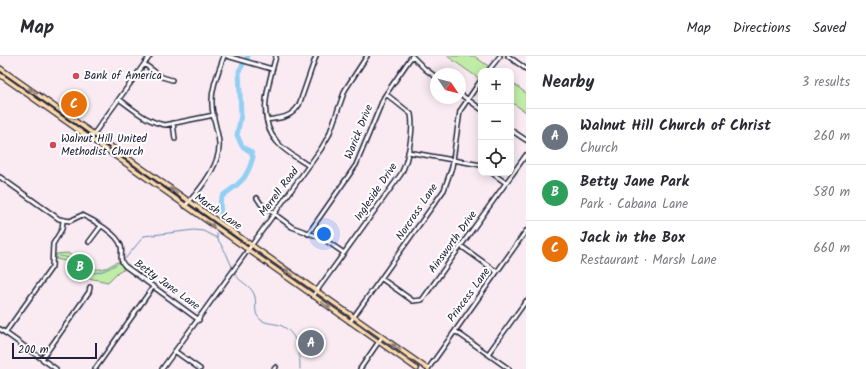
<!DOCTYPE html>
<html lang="en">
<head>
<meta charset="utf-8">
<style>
  body { margin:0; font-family:Kalam,sans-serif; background:#f7f7f7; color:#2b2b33 }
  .controls { position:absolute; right:12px; top:12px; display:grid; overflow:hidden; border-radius:8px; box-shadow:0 2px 10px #0003 }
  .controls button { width:36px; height:36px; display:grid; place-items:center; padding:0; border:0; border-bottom:1px solid #e1e1e2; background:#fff; color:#2b2b33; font:20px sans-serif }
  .compass { position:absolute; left:430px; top:12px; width:36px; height:36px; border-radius:50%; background:#fff; box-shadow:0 2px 10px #0003; rotate:125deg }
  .scale { position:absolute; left:12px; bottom:10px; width:85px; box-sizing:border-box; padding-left:4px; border:2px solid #22223b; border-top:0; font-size:11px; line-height:14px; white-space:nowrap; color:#22223b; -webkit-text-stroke:3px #fff; paint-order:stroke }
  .you { position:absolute; left:324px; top:178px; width:14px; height:14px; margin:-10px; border:3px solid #fff; border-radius:50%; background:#1a73e8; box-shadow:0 0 0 6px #1a73e833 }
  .badge { display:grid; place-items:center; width:26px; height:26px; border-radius:50%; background:#2563eb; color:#fff; font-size:13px; font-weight:700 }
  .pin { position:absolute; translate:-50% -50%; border:2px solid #fff; box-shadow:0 1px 4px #0006 }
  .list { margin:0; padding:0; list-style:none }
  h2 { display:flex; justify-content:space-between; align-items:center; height:52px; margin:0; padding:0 16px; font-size:17px }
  h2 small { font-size:13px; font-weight:400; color:#7c7c81 }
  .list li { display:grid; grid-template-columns:26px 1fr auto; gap:12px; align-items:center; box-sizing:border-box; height:56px; padding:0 16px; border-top:1px solid #e1e1e2 }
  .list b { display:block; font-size:15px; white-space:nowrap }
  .list p { margin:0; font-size:13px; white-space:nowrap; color:#7c7c81 }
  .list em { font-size:13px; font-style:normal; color:#7c7c81 }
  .icon { flex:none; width:22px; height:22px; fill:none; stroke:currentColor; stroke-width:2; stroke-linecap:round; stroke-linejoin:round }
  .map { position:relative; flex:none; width:526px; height:313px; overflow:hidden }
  header { display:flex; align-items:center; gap:24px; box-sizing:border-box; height:56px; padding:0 20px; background:#fff; border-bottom:1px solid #e1e1e2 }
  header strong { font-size:19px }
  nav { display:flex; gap:22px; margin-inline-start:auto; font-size:14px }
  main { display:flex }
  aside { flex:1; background:#fff }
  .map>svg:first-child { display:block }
  .green { fill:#c1eca8; stroke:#728772 }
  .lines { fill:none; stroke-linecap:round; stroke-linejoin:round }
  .stream { stroke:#658aa9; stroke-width:1 }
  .river { stroke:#92cff3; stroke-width:5 }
  .minor-casing { stroke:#22223b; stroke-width:6 }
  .major-casing { stroke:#22223b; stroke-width:6 }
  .minor { stroke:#fff; stroke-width:3 }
  .major { stroke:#fddcac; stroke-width:3.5 }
  .oneway { fill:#907f74 }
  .poi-dot { fill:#d1495b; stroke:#fff; stroke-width:1.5 }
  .labels { text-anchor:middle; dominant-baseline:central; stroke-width:4; stroke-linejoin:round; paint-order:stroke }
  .poi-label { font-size:11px; fill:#22223b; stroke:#fff; text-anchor:start }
  .street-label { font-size:11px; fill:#22223b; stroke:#fff }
</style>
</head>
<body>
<header>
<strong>Map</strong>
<nav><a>Map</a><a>Directions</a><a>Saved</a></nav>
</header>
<main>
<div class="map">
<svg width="526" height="313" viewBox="0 0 526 313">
  <rect width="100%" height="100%" fill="#faebf3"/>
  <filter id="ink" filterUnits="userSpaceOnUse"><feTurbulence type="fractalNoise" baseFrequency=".025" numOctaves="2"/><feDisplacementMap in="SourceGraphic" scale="8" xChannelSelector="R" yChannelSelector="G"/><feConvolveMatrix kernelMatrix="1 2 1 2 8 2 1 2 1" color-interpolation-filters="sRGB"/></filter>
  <g filter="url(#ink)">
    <!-- green -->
    <path class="green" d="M447 0H474L495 15H481V24Z
      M511 26 526 37V56L511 46Z
      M68 197C78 205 91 217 105 212 110 211 114 206 119 206L124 214 119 215 108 226 88 222 65 205 56 203V198Z"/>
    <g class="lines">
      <!-- stream -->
      <path class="stream" d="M217 178V182L226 197 233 213
        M59 200C87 202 79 231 117 208
        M125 203 144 180 194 174 203 175 217 182
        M234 216C239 227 250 228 254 238 258 246 252 258 261 264 267 268 276 267 282 270 298 278 300 297 300 313"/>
      <!-- river -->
      <path class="river" d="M222 164C216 132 225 143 242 124 248 118 251 108 253 101L251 96 242 90 237 79 241 59 239 15 248 0"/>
      <defs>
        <path id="minor" d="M227 0 272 13
          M276 0C269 27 256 62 277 86 285 96 299 103 309 110
          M412 0 425 13 436 21
          M508 0 526 13
          M144 8 162 21 172 24
          M488 15 500 0
          M460 38 481 53
          M119 43C133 53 147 66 165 69L214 59
          M267 64C280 62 291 62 299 49L316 0
          M173 67 175 83
          M511 74 526 84
          M90 83 150 0
          M408 96 481 109
          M492 117 506 127
          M0 121 59 163 70 165 82 159C93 164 118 178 121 190 123 198 118 203 125 210L199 264
          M257 142 261 148 292 171 322 182 344 197
          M185 150C199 135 221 109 219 87 218 74 212 61 212 48 211 32 219 15 224 0
          M308 178 356 109 384 41 412 0
          M89 186 101 170
          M461 190 497 216
          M382 223 413 245 422 244 526 99
          M313 240 401 118C408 105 414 74 411 58L386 38
          M350 266 444 134 452 111 460 55 481 24
          M0 273 56 313
          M455 275 509 313
          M5 277 52 211 53 188 62 173 63 165
          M176 296 200 313
          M488 298 526 245
          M42 303 89 236 90 231
          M95 313 153 231
          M162 313 321 93 329 79 345 34 367 0
          M274 313 276 311
          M360 313 382 281
          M428 313 526 175"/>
        <path id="major" d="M0 12 428 313
          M0 19 417 313"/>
      </defs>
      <!-- minor casing -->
      <use href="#minor" class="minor-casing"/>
      <!-- major casing -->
      <use href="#major" class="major-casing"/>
      <!-- minor -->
      <use href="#minor" class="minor"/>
      <!-- major -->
      <use href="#major" class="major"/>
    </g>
    <!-- one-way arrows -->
    <defs><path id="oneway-solid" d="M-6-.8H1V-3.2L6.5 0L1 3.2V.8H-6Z"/></defs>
    <g class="oneway">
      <use href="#oneway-solid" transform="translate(33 35) rotate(-145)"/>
      <use href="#oneway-solid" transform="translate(174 135) rotate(-145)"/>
      <use href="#oneway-solid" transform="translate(210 168) rotate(35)"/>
      <use href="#oneway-solid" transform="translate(289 216) rotate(-145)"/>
      <use href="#oneway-solid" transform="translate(326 249) rotate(35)"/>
      <use href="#oneway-solid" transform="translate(396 291) rotate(-145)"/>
    </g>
  </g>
  <!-- markers -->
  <g class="poi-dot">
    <circle cx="76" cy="20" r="4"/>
    <circle cx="53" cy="89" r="4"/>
  </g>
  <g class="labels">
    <!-- poi labels -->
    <g class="poi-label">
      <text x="84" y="20">Bank of America</text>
      <text x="61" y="83">Walnut Hill United<tspan x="61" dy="13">Methodist Church</tspan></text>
    </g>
    <!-- street labels -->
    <g class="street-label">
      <text transform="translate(359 76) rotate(-68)">Warick Drive</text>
      <text transform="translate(279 136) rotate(-53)">Merrell Road</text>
      <text transform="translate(376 136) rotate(-56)">Ingleside Drive</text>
      <text transform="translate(218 156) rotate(35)">Marsh Lane</text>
      <text transform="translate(417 156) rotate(-56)">Norcross Lane</text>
      <text transform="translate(453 186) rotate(-54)">Ainsworth Drive</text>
      <text transform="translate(167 229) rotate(36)">Betty Jane Lane</text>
      <text transform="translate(469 239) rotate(-54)">Princess Lane</text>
    </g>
  </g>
</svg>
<div class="controls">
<button>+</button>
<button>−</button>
<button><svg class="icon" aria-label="locate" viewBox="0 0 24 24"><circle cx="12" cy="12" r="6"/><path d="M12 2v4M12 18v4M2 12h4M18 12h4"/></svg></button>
</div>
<svg class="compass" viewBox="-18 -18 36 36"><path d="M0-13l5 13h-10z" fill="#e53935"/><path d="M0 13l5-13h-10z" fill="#7c7c81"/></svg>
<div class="scale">200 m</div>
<div class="you"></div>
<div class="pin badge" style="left:311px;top:287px;background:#6b7280">A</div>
<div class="pin badge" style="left:80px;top:211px;background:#2e9e5b">B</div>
<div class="pin badge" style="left:74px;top:48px;background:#e8710a">C</div>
</div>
<aside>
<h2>Nearby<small>3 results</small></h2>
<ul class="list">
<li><span class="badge" style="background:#6b7280">A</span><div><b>Walnut Hill Church of Christ</b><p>Church</p></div><em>260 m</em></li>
<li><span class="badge" style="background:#2e9e5b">B</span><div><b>Betty Jane Park</b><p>Park · Cabana Lane</p></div><em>580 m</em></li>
<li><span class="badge" style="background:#e8710a">C</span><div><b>Jack in the Box</b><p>Restaurant · Marsh Lane</p></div><em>660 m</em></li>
</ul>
</aside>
</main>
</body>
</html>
